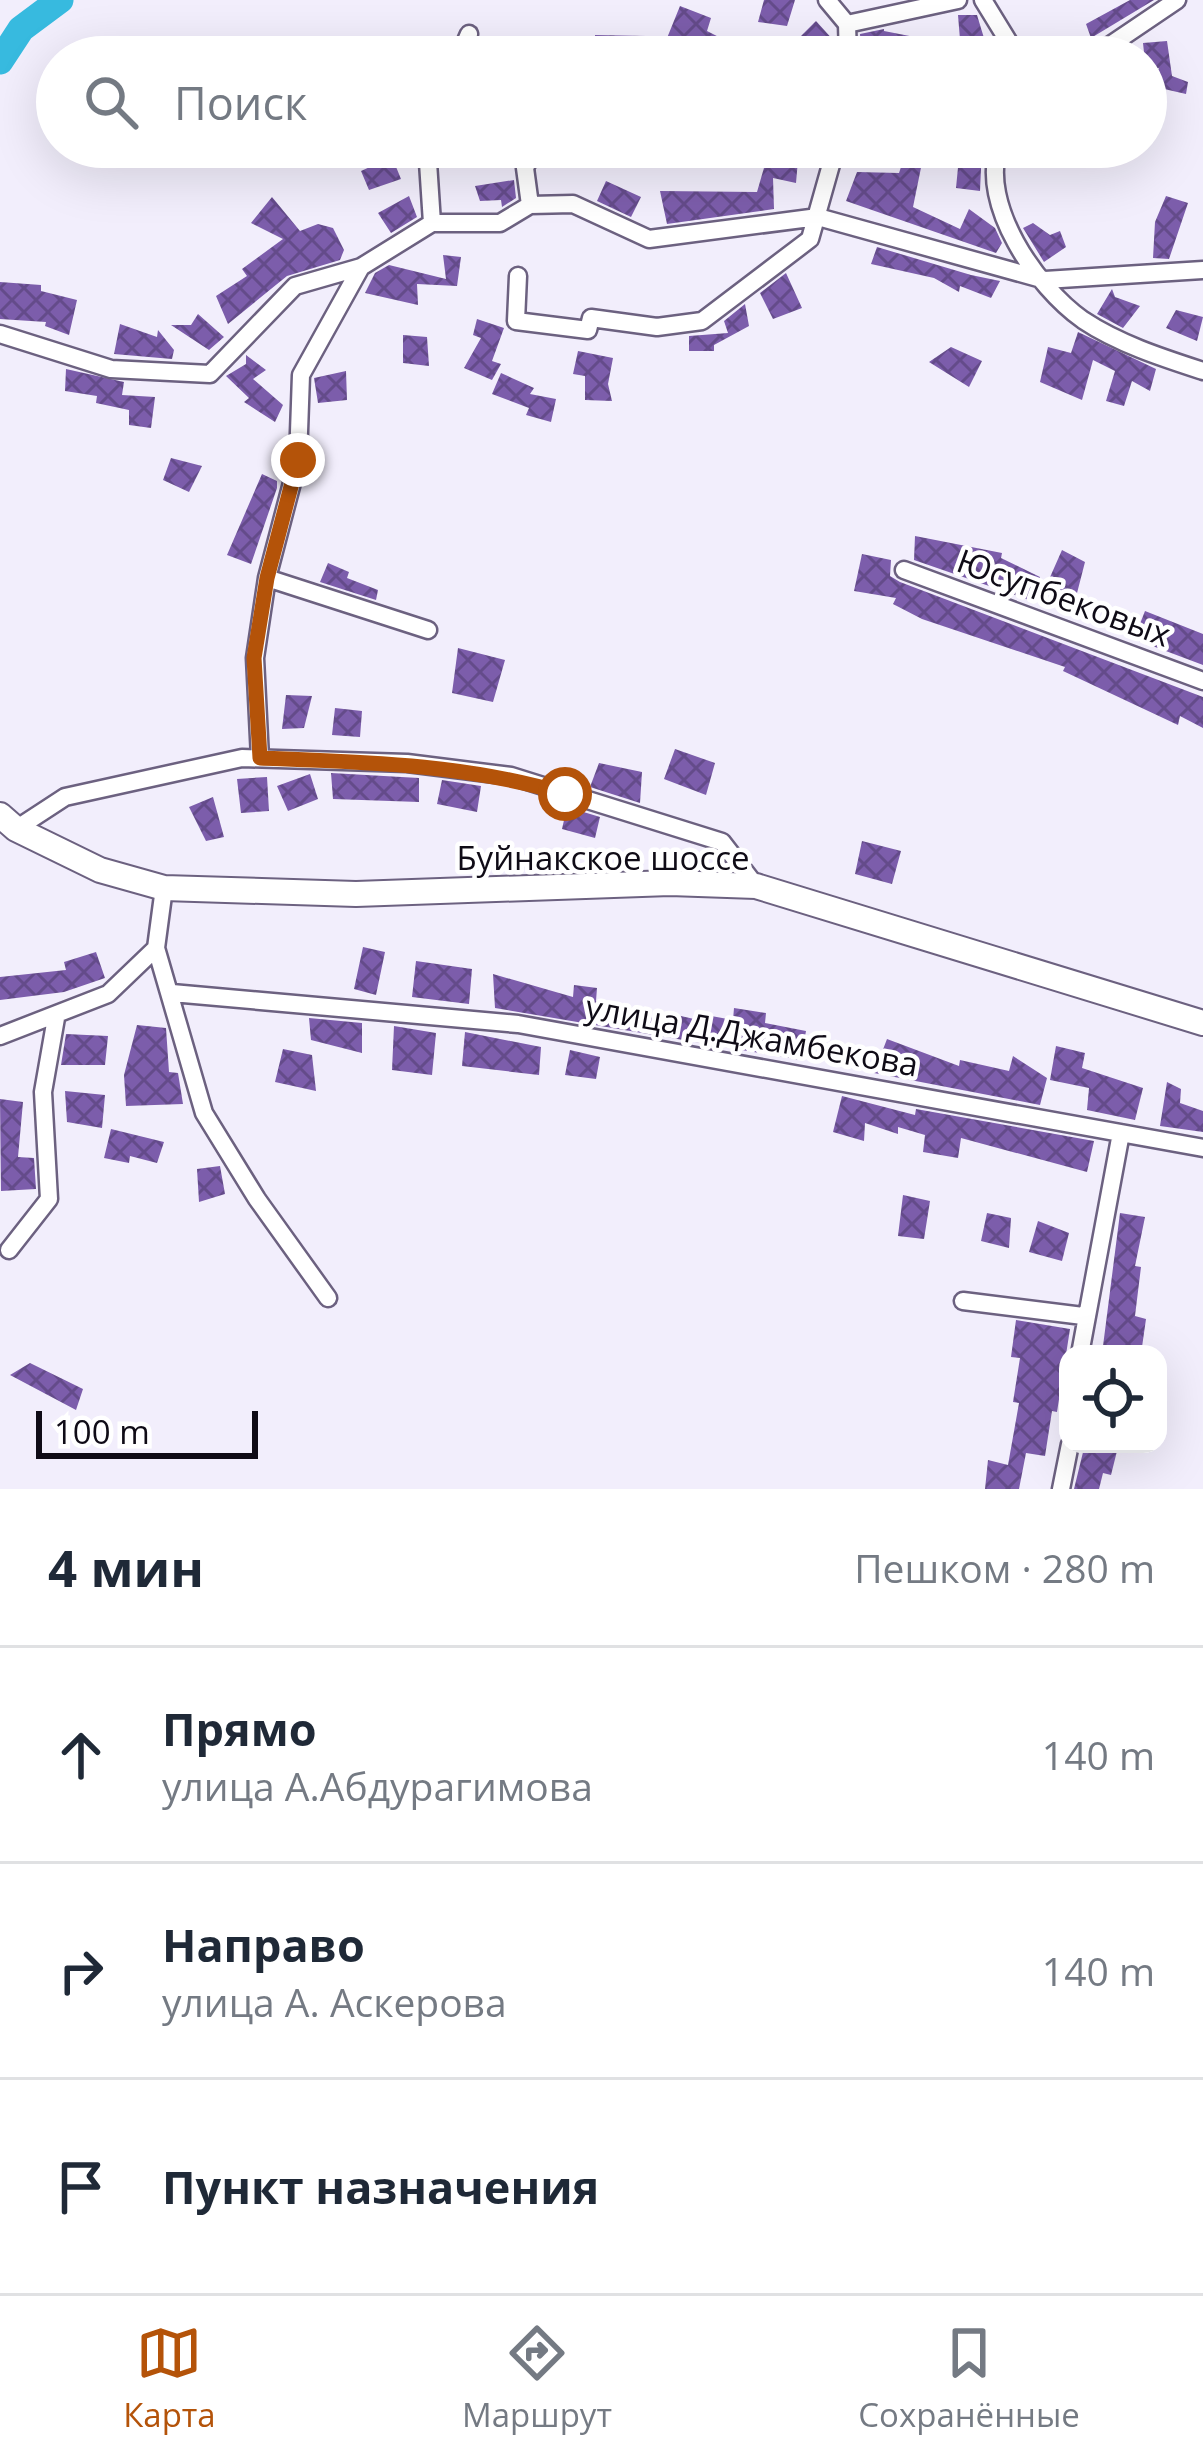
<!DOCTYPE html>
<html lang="ru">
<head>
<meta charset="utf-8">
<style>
  body { margin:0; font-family:"Open Sans",sans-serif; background:#f6f6f7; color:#1f2937 }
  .controls { position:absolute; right:36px; bottom:36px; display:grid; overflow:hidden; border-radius:24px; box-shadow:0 12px 48px #0002 }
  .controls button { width:108px; height:108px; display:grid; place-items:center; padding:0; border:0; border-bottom:3px solid #e0e1e3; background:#fff; color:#1f2937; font:60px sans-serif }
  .scale { position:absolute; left:36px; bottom:30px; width:222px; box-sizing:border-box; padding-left:12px; border:6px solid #0f0b16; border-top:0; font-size:33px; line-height:42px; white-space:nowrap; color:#0f0b16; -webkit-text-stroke:9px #fff; paint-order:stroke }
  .stop { position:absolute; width:36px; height:36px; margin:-27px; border:9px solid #b45309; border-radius:50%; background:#fff }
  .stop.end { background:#b45309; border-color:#fff; box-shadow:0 3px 12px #0008 }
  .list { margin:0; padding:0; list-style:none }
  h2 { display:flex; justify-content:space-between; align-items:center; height:156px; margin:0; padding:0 48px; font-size:51px }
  h2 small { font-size:39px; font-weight:400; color:#747a83 }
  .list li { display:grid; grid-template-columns:78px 1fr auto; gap:36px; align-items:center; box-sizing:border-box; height:216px; padding:0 48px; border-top:3px solid #e0e1e3 }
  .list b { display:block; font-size:45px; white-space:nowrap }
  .list p { margin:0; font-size:39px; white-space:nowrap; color:#747a83 }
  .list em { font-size:39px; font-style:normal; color:#747a83 }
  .icon { flex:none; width:66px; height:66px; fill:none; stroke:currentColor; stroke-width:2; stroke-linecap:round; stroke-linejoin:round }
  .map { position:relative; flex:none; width:1203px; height:1489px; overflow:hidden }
  .search { position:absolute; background:#fff; box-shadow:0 12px 48px #0002; left:36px; right:36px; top:36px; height:132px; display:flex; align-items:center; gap:30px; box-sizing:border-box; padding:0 42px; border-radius:66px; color:#747a83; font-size:45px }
  .sheet { height:804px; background:#fff }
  nav { display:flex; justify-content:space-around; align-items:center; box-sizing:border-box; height:168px; border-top:3px solid #e0e1e3; background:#fff; font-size:33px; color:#747a83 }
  nav a { display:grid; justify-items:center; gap:6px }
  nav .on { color:#b45309 }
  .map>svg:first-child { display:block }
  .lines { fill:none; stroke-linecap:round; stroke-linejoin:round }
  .river { stroke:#37badf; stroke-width:27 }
  .building { fill:url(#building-cross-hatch) }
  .street-casing { stroke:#6c6180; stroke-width:21 }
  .secondary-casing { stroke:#6c6180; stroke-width:28 }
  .street { stroke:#fff; stroke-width:16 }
  .secondary { stroke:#fff; stroke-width:24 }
  .route { stroke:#b45309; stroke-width:15 }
  .labels { text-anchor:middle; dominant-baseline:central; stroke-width:9; stroke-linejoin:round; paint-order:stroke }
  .street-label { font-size:33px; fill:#0f0b16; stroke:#fff }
</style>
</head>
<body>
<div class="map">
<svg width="1203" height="1489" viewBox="0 0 1203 1489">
  <defs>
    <pattern id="building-cross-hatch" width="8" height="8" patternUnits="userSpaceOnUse" patternTransform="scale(3)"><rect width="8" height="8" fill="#7c5dab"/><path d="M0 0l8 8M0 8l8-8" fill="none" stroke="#644b8a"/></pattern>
  </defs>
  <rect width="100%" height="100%" fill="#f2eefc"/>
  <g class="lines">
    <!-- river -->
    <path class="river" d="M0 61 21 29 60 0"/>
  </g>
  <!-- building -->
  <path class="building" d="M764 0H795L787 26 758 22Z
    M1130 0H1154L1091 38 1086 24Z
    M680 6 711 18 707 31 758 57H699L665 43Z
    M958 15H977L987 48 961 52Z
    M816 21 835 42V57H811L796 41Z
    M884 29V31L930 40 922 42 919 57H898L900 46 861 54 860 34Z
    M595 35 646 36 647 52 595 50Z
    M1167 41 1172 76 1188 82 1186 94 1151 86 1159 68 1146 71 1143 43Z
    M960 147H982L980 191 956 188Z
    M907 149 924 153 913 207 960 229 969 209 995 228 1002 243 996 253 846 201 857 172 899 173Z
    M768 154 798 160 796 183 773 178 774 209 667 224 660 191 757 192Z
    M392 157 401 179 369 190 361 171Z
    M514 180 516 198 502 207 501 200 480 201 475 186Z
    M606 181 641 197 631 217 597 201Z
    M409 196 417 217 391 233 378 213Z
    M1166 196 1188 203 1169 259 1153 258 1155 222Z
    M272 197 300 231 318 224 333 228 344 250 340 260 287 276 228 324 216 296 247 276 242 269 283 239 251 223Z
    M1033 223 1050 235 1060 231 1066 247 1044 262 1023 228Z
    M877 247 971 275 1000 281 991 298 960 286 959 292 934 278 871 264Z
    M443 255 461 257 457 286 417 284 418 305 365 293 375 273 389 265 446 279Z
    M786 273 802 308 773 319 760 293Z
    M0 282 41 285V291L77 300 69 335 45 326 46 322 0 319Z
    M1112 289 1115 297 1140 306 1123 328 1097 314Z
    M745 304 749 326 714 345V351H689V336L728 333 724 321Z
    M1176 310 1203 317 1197 341 1166 328Z
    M198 314 224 337 209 350 171 325H191Z
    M477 319 504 328 492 361 501 364 492 380 464 368 481 338 473 335Z
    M120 324 157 337 158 330 174 350 172 359 114 354Z
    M1078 332 1156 369 1150 391 1132 381 1124 406 1106 401 1115 371 1093 360 1082 400 1040 382 1048 347 1071 353Z
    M403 335 427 337 429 366 403 363Z
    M951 347 982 361 969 387 929 362Z
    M578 351 613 358 608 384 612 401 585 400V376L573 374Z
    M246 355 266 370 253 379 283 405 275 422 244 402 249 398 226 376 246 364Z
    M66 369 124 382 122 395 155 397 151 428 129 425V410L96 403 97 396 65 391Z
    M346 371 347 400 318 403 314 378Z
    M501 373 534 388 530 394 556 399 551 422 526 415 529 408 492 394Z
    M171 458 202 466 189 492 163 480Z
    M262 474 277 481V488L251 564 227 555Z
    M915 536 1002 553 1001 558 1040 577 1035 602 914 560Z
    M1062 550 1085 562 1076 597 1047 584Z
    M862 554 891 560 890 576 900 582 1203 697V728L1180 716 1178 725 1063 671 1065 667 922 619 893 604 896 598 854 591Z
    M328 563 349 572 347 578 378 590 376 600 320 582Z
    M1145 611 1203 634V665L1134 639Z
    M458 648 505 660 493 702 452 693Z
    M286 695 312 696 304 728 282 729Z
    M335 708 362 711 360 737 332 735Z
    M675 749 715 763 706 795 664 779Z
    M599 763 642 772 640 803 590 787Z
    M331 773 419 778V802L333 799Z
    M310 774 318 799 288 811 277 786Z
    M267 777 269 811 241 813 237 779Z
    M442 780 481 786 477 812 437 804Z
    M213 797 224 837 206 841 189 807Z
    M567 807 600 817 595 838 562 829Z
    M862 841 901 851 892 884 855 874Z
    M363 947 385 952 376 995 354 989Z
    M96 952 105 978 64 992 0 1000V977L66 970 64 962Z
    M416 961 472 969 469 1004 412 997Z
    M493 974 573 997 574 985 597 988 596 1001 653 1018 655 1010 694 1019 695 1013 733 1020 734 1008 766 1013 765 1023 806 1031 801 1060 495 1008Z
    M309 1018 362 1023V1053L311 1040Z
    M137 1025 166 1028 169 1072 178 1073 183 1104 126 1106 124 1075Z
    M394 1026 436 1033 432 1075 392 1070Z
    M465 1032 541 1047 539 1075 462 1066Z
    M66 1034 108 1036 105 1065H61Z
    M887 1039 959 1066 960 1060 1009 1071 1013 1056 1047 1078 1040 1105 874 1073Z
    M1056 1046 1085 1053 1082 1068 1143 1088 1135 1120 1087 1110 1089 1088 1050 1080Z
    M283 1049 312 1055 316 1091 275 1082Z
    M570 1050 600 1057 596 1079 565 1075Z
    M1167 1082 1181 1089 1180 1103 1203 1111V1132L1160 1126Z
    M65 1091 105 1095 102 1128 67 1122Z
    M842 1096 915 1115 916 1109 1094 1141 1087 1172 961 1138 958 1158 923 1152 925 1135 898 1127V1134L865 1123 864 1141 833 1132Z
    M0 1099 23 1102 18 1157 34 1158 36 1189 1 1191Z
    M111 1129 164 1142 157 1163 130 1156 129 1163 104 1158Z
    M220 1166 225 1194 199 1202 197 1169Z
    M903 1195 930 1201 924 1239 898 1236Z
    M987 1213 1011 1218 1009 1248 981 1241Z
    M1120 1213 1145 1217 1135 1266 1141 1267 1135 1316 1146 1319 1141 1354H1102Z
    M1038 1221 1069 1233 1062 1261 1029 1252Z
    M1016 1320 1070 1329 1057 1412 1052 1411 1045 1456 1026 1453 1019 1489H985L988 1460 1008 1465 1019 1403 1013 1402 1020 1358 1011 1357Z
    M30 1363 83 1389 76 1410 10 1375Z
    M1085 1444 1117 1451 1111 1475 1103 1473 1099 1489H1074Z"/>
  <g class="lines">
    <defs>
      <path id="street" d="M827 0 847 24
        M983 0 1018 57
        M847 24 958 0
        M847 24 848 57
        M459 57 469 34
        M1071 57 1109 46 1177 0
        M427 147 432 223
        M999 147C979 204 1036 287 1083 320 1119 344 1163 358 1203 371
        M530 205 525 168 535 147
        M518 276 516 321 588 330 591 318 657 327 702 321 810 239 836 147
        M0 334 111 369 210 374 295 286 361 267 432 223H500L530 205 573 204 649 239 818 217 1045 280 1203 270
        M904 570 1203 681
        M267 578 428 630
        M260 758 255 658 267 578 298 460 301 375 361 267
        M16 829 65 797 242 758 407 763 511 776 722 842 756 886
        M164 888 156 948 204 1113 257 1199 328 1298
        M172 993 518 1024 1203 1148
        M0 1036 108 994 156 948
        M9 1250 49 1199 43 1092 56 1018
        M963 1301 1083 1316
        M1080 1354 1121 1133
        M1061 1489 1070 1444"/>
      <path id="secondary" d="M0 815 16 829 100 870 164 888 356 894 670 883 756 886 1203 1023"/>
    </defs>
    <!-- street casing -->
    <use href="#street" class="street-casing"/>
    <!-- secondary casing -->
    <use href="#secondary" class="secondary-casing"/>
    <!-- street -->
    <use href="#street" class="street"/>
    <!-- secondary -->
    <use href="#secondary" class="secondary"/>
  </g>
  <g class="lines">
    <!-- route -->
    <path class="route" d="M298 460 267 578 254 658 260 758C364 762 466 764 565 794"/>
  </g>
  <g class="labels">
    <!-- street labels -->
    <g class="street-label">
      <text transform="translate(1064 597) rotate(20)">Юсупбековых</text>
      <text x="603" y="857">Буйнакское шоссе</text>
      <text transform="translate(752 1035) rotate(10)">улица Д.Джамбекова</text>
    </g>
  </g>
</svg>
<div class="controls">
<button><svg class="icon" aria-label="locate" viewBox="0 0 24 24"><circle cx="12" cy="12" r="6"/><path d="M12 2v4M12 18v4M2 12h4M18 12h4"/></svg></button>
</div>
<div class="scale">100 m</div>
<div class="stop" style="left:565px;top:794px"></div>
<div class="stop end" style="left:298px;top:460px"></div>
<div class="search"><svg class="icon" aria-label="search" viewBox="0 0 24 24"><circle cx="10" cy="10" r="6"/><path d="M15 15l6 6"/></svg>Поиск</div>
</div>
<section class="sheet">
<h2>4 мин<small>Пешком · 280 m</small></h2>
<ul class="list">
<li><svg class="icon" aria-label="ahead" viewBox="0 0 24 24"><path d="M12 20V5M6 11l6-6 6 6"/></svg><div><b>Прямо</b><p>улица А.Абдурагимова</p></div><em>140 m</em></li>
<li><svg class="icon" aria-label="right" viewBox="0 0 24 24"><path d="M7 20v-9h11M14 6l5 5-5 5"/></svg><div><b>Направо</b><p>улица А. Аскерова</p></div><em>140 m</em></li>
<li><svg class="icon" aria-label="arrive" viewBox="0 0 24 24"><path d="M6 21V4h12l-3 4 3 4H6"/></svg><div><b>Пункт назначения</b></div></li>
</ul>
</section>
<nav>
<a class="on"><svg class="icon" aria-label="map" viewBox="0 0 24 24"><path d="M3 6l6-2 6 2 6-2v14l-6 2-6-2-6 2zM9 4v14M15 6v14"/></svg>Карта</a>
<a><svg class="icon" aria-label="directions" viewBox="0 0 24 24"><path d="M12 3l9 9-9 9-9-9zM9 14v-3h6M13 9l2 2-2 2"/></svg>Маршрут</a>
<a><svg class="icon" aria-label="saved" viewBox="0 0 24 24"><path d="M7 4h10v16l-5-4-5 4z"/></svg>Сохранённые</a>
</nav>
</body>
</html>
